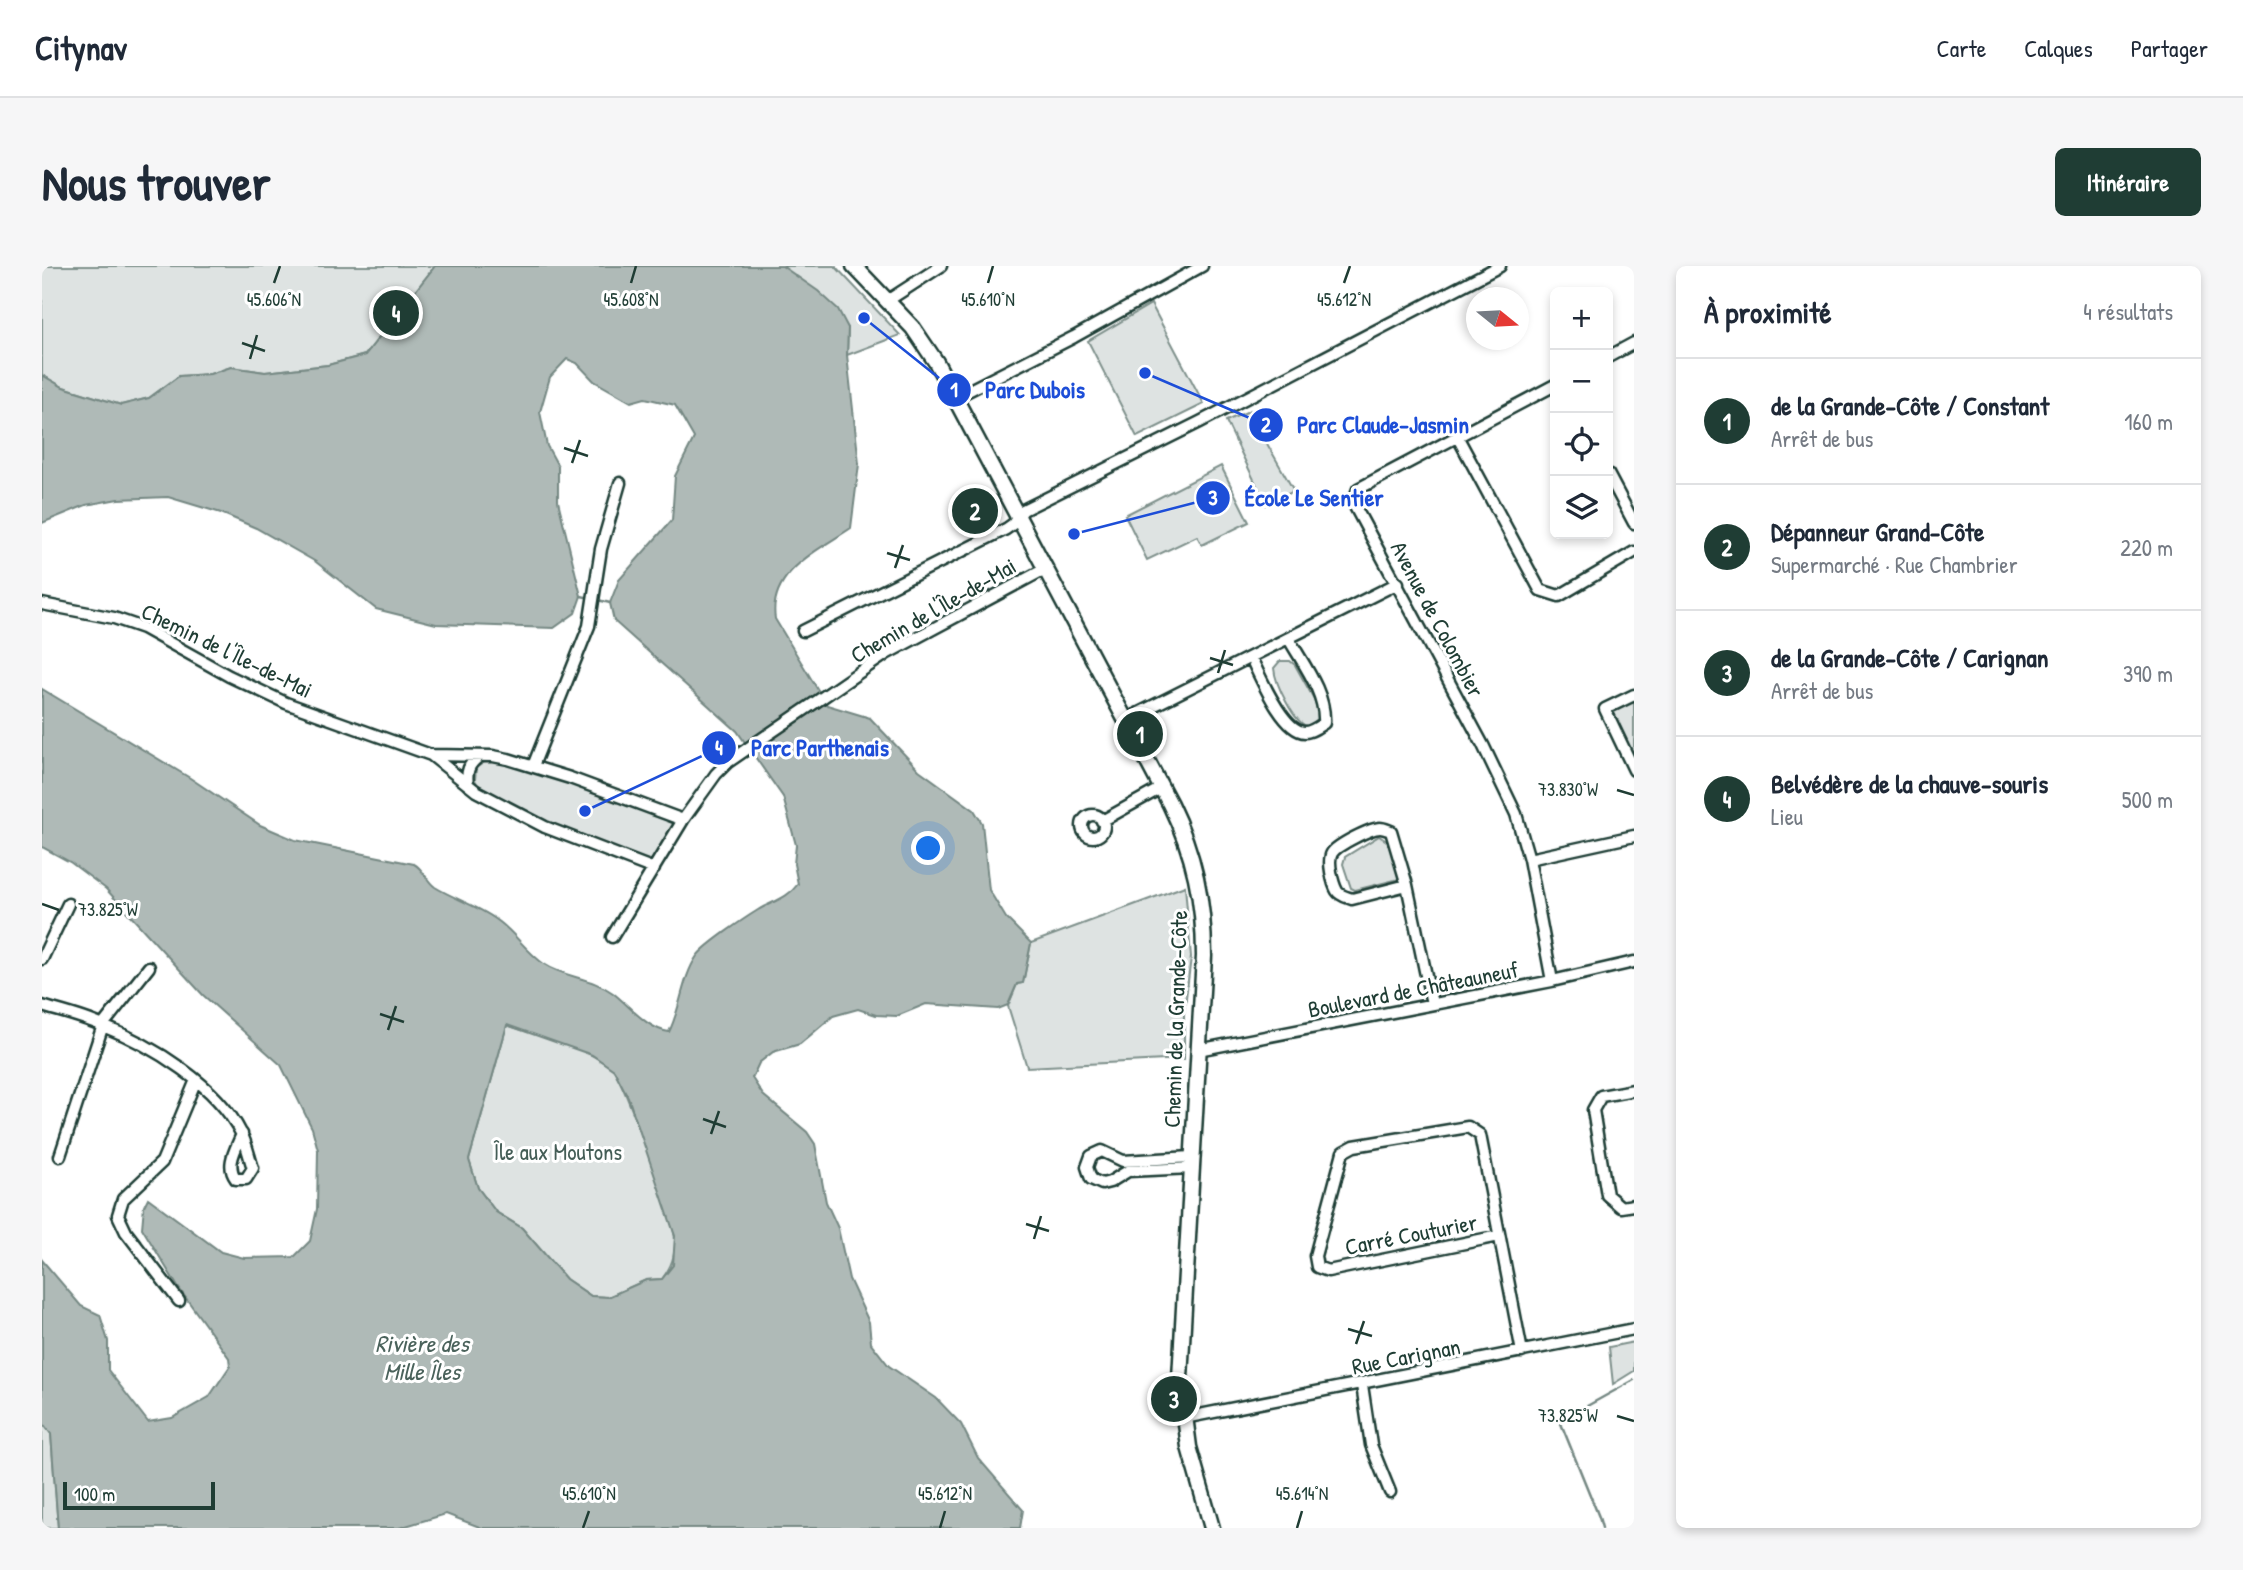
<!DOCTYPE html>
<html lang="fr">
<head>
<meta charset="utf-8">
<style>
  body { margin:0; font-family:"Patrick Hand",sans-serif; background:#f6f6f7; color:#1f2937 }
  .controls { position:absolute; right:21px; top:21px; display:grid; overflow:hidden; border-radius:10px; box-shadow:0 4px 10px #0003 }
  .controls button { width:63px; height:63px; display:grid; place-items:center; padding:0; border:0; border-bottom:2px solid #e0e1e3; background:#fff; color:#1f2937; font:35px sans-serif }
  .compass { position:absolute; left:1424px; top:21px; width:63px; height:63px; border-radius:50%; background:#fff; box-shadow:0 4px 10px #0003; rotate:108deg }
  .scale { position:absolute; left:21px; bottom:18px; width:152px; box-sizing:border-box; padding-left:7px; border:4px solid #1f3d34; border-top:0; font-size:19px; line-height:24px; white-space:nowrap; color:#1f3d34; -webkit-text-stroke:5px #fff; paint-order:stroke }
  .you { position:absolute; left:887px; top:583px; width:24px; height:24px; margin:-18px; border:5px solid #fff; border-radius:50%; background:#1a73e8; box-shadow:0 0 0 10px #1a73e833 }
  .badge { display:grid; place-items:center; width:46px; height:46px; border-radius:50%; background:#1f3d34; color:#fff; font-size:23px; font-weight:700 }
  .pin { position:absolute; translate:-50% -50%; border:4px solid #fff; box-shadow:0 2px 7px #0006 }
  .list { margin:0; padding:0; list-style:none }
  h2 { display:flex; justify-content:space-between; align-items:center; height:91px; margin:0; padding:0 28px; font-size:30px }
  h2 small { font-size:23px; font-weight:400; color:#747a83 }
  .list li { display:grid; grid-template-columns:46px 1fr auto; gap:21px; align-items:center; box-sizing:border-box; height:126px; padding:0 28px; border-top:2px solid #e0e1e3 }
  .list b { display:block; font-size:26px; white-space:nowrap }
  .list p { margin:0; font-size:23px; white-space:nowrap; color:#747a83 }
  .list em { font-size:23px; font-style:normal; color:#747a83 }
  .icon { flex:none; width:38px; height:38px; fill:none; stroke:currentColor; stroke-width:2; stroke-linecap:round; stroke-linejoin:round }
  .map { position:relative; flex:none; width:1592px; height:1262px; overflow:hidden; border-radius:10px }
  header { display:flex; align-items:center; gap:42px; box-sizing:border-box; height:98px; padding:0 35px; background:#fff; border-bottom:2px solid #e0e1e3 }
  header strong { font-size:33px }
  nav { display:flex; gap:38px; margin-inline-start:auto; font-size:24px }
  .intro { display:flex; align-items:center; justify-content:space-between; box-sizing:border-box; height:168px; padding:0 42px }
  h1 { margin:0; font-size:49px }
  .button { padding:18px 32px; border-radius:10px; background:#1f3d34; color:#fff; font-size:24px; font-weight:700 }
  main { display:flex; gap:42px; padding:0 42px }
  aside { flex:1; background:#fff; border-radius:10px; box-shadow:0 4px 10px #0003 }
  .map>svg:first-child { display:block }
  .green { fill:#dee3e2; stroke:#7e908b; stroke-width:2 }
  .water { fill:#afbab7; stroke:#758883; stroke-width:2; fill-rule:evenodd }
  .lines { fill:none; stroke-linecap:round; stroke-linejoin:round }
  .stream { stroke:#758883; stroke-width:2.5 }
  .street-casing { stroke:#1f3d34; stroke-width:15 }
  .secondary-casing { stroke:#1f3d34; stroke-width:19 }
  .street { stroke:#fff; stroke-width:10 }
  .secondary { stroke:#fff; stroke-width:14 }
  .ticks { fill:none; stroke:#1f3d34; stroke-width:2.5 }
  .labels { text-anchor:middle; dominant-baseline:central; stroke-width:6; stroke-linejoin:round; paint-order:stroke }
  .street-label { font-size:23px; fill:#1f3d34; stroke:#fff }
  .park-label { font-size:23px; fill:#455e57; stroke:#fff }
  .water-label { font-size:24px; font-style:italic; fill:#4a625b; stroke:#fff }
  .ticks-label { font-size:18px; text-anchor:middle; fill:#1f3d34; stroke:#fff; stroke-width:6; stroke-linejoin:round; paint-order:stroke }
  .leader { fill:none; stroke:#1d4ed8; stroke-width:2.5 }
  .callout-dot { fill:#1d4ed8; stroke:#fff; stroke-width:2.5 }
  .mark-label { font-size:21px; text-anchor:middle; font-weight:bold; fill:#fff }
  .callout-label { font-size:24px; text-anchor:middle; font-weight:bold; fill:#1d4ed8; stroke:#fff; stroke-width:6; stroke-linejoin:round; paint-order:stroke }
</style>
</head>
<body>
<header>
<strong>Citynav</strong>
<nav><a>Carte</a><a>Calques</a><a>Partager</a></nav>
</header>
<div class="intro"><h1>Nous trouver</h1><a class="button">Itinéraire</a></div>
<main>
<div class="map">
<svg width="1592" height="1262" viewBox="0 0 1592 1262">
  <rect width="100%" height="100%" fill="#fff"/>
  <filter id="ink" filterUnits="userSpaceOnUse"><feTurbulence type="fractalNoise" baseFrequency=".0143" numOctaves="2"/><feDisplacementMap in="SourceGraphic" scale="14" xChannelSelector="R" yChannelSelector="G"/><feConvolveMatrix kernelMatrix="1 2 1 2 8 2 1 2 1" color-interpolation-filters="sRGB"/></filter>
  <g filter="url(#ink)">
    <!-- green -->
    <path class="green" d="M0 0H393L323 89 286 99 223 106 189 101 168 108 137 110 107 132 79 139 21 121 0 109Z
      M740 0H793L858 69 805 89 806 62Z
      M1109 38 1162 138 1095 171 1046 75Z
      M1209 144 1207 146 1252 225 1224 239 1184 155Z
      M1179 200 1207 256 1160 279 1155 270 1105 294 1083 249Z
      M1238 395H1248L1253 399 1277 442 1276 453 1267 461C1252 458 1233 417 1232 402Z
      M1592 430V505L1561 445Z
      M444 495C509 499 574 534 634 558L609 598 502 555 436 519 433 514 434 502Z
      M1337 570 1346 576 1359 608 1357 613 1313 624 1309 622 1301 598 1303 591Z
      M1143 620 1149 691 1142 748V793L985 801 966 740 975 718 981 717 989 677Z
      M465 759C499 771 541 779 570 802 580 810 633 958 633 974 633 990 630 1000 620 1013L604 1014 566 1031 549 1030 524 1013 480 962 454 946 436 922 427 894Z
      M1592 1076V1105L1571 1118 1567 1081Z
      M0 1156 9 1168 16 1262H0Z"/>
    <!-- water -->
    <path class="water" d="M393 0H740L776 25 796 43 806 62 805 89 817 198 809 262C777 284 726 306 733 353L785 439 828 452 877 504 932 544 940 557 947 624 964 652 989 677 981 717 975 718 966 739 956 743 884 738 855 750 834 749 816 743 791 750 758 778 731 786 717 797 710 812 721 829 765 866 773 878 784 936 796 962 807 1013 827 1056 829 1077 847 1100 894 1132 919 1158 936 1192 981 1244 978 1262H440L404 1248 357 1262H16L9 1168 0 1156V994L39 1040 58 1049 66 1075V1104L106 1156 130 1152 167 1131 188 1100 187 1092 136 1021 100 962 102 940 106 932 179 986 202 992 252 991 268 975 275 943 276 884 270 862 239 799 161 729 64 623 28 596 0 581V423L148 512 218 559 253 574 372 598C382 603 384 615 393 621 412 633 440 641 459 657 474 669 486 687 502 698 523 712 549 711 571 727 589 741 604 762 627 766 639 742 640 712 655 690 663 679 703 652 716 644 731 635 745 633 756 618L752 598 754 579 741 531 695 465 572 355 568 337 577 314 630 254 633 210 652 172 633 139 603 132 589 136 552 115 535 97 525 93 508 111 498 146 505 180 516 200V235L539 330 533 347 512 362 394 358 334 343 274 296 214 262 179 247 126 231 76 233 44 239 0 257V109L21 121 79 139 107 132 137 110 168 108 189 101 223 106 286 99 323 89ZM465 759 550 789 572 804 586 831 633 970 631 999 620 1013 604 1014 566 1031 549 1030 524 1013 480 962 454 946 436 922 427 894Z"/>
    <g class="lines">
      <!-- stream -->
      <path class="stream" d="M539 330 549 332
        M556 334 568 337
        M1560 1262 1557 1251 1518 1155 1592 1114"/>
      <defs>
        <path id="street" d="M845 35 899 0
          M1566 91 1592 77
          M914 131 1032 71 1160 0
          M1415 170 1498 324 1517 330 1592 286
          M1566 208 1592 257
          M0 338 72 352 101 362 187 410 244 437 389 489
          M761 365 964 263 971 258 981 244 1158 156 1458 0
          M1209 392C1218 410 1241 466 1263 466 1269 466 1276 461 1282 457 1284 427 1261 398 1247 373
          M1592 429 1563 443 1592 504
          M1083 454 1356 317
          M491 500 547 360 559 283 578 217
          M426 519C424 506 426 498 438 490
          M1040 560a11 11 0 1 1 22 0a11 11 0 1 1-22 0Z
          M1060 555 1119 522
          M1487 593 1592 570
          M612 603 503 561 434 525 389 489 451 490 466 493 528 512 641 554
          M1365 619 1310 633C1305 631 1298 630 1295 625 1291 618 1285 595 1290 587 1295 579 1329 562 1338 562 1342 562 1346 564 1349 565L1365 619 1390 738
          M570 671 641 554 674 508 686 496 844 388 1003 303
          M0 693 26 638
          M1510 715 1487 593 1474 548 1441 479 1311 237 1316 223 1513 119
          M0 740C20 746 42 751 61 760 110 779 175 819 199 867 205 878 207 891 211 902L204 913H194C183 899 194 883 200 868
          M1156 784 1510 715 1592 696
          M1592 824 1559 830 1551 844 1565 929 1579 941 1592 939
          M18 890 61 759 107 701
          M1150 902 1086 905 1068 916 1060 918 1049 913 1045 901 1049 890 1060 885 1081 895 1150 891
          M1457 970 1286 1005 1275 1001 1273 990 1301 886 1312 880 1426 861 1438 869 1480 1086
          M137 1035 84 966 76 949 81 933 120 896 154 814
          M1320 1119 1329 1179 1348 1226
          M1142 1152 1592 1063"/>
        <path id="secondary" d="M812 0 871 62 894 96 1128 538C1152 587 1162 635 1162 690L1138 1112 1147 1181 1170 1262"/>
      </defs>
      <!-- street casing -->
      <use href="#street" class="street-casing"/>
      <!-- secondary casing -->
      <use href="#secondary" class="secondary-casing"/>
      <!-- street -->
      <use href="#street" class="street"/>
      <!-- secondary -->
      <use href="#secondary" class="secondary"/>
    </g>
  </g>
  <!-- ticks -->
  <path class="ticks" d="M232 17 238 0M589 17 594 0M946 17 951 0M1302 17 1308 0M200 77 223 85M208 93 215 69M522 182 546 190M530 197 538 174M845 287 868 294M853 302 861 279M1168 392 1191 399M1176 407 1183 384M1575 524 1592 529M0 638 17 644M338 748 362 756M346 764 354 740M661 853 684 861M669 868 677 845M984 958 1007 965M992 973 999 950M1306 1063 1330 1070M1314 1078 1322 1055M1575 1150 1592 1155M541 1262 547 1245M898 1262 903 1245M1255 1262 1260 1245"/>
  <g class="labels">
    <!-- street labels -->
    <g class="street-label">
      <text transform="translate(891 344) rotate(-30)">Chemin de l'Île-de-Mai</text>
      <text transform="translate(1396 353) rotate(62)">Avenue de Colombier</text>
      <text transform="translate(185 384) rotate(26)">Chemin de l'Île-de-Mai</text>
      <text transform="translate(1371 723) rotate(-11)">Boulevard de Châteauneuf</text>
      <text transform="translate(1133 753) rotate(-88)">Chemin de la Grande-Côte</text>
      <text transform="translate(1369 968) rotate(-11)">Carré Couturier</text>
      <text transform="translate(1364 1090) rotate(-11)">Rue Carignan</text>
    </g>
    <!-- park labels -->
    <g class="park-label">
      <text x="516" y="885">Île aux Moutons</text>
    </g>
    <!-- water labels -->
    <g class="water-label">
      <text x="380" y="1077">Rivière des<tspan x="380" dy="28">Mille Îles</tspan></text>
    </g>
  </g>
  <g class="ticks-label">
    <text x="232" y="40">45.606°N</text>
    <text x="589" y="40">45.608°N</text>
    <text x="946" y="40">45.610°N</text>
    <text x="1302" y="40">45.612°N</text>
    <text x="1526" y="530">73.830°W</text>
    <text x="66" y="650">73.825°W</text>
    <text x="1526" y="1156">73.825°W</text>
    <text x="547" y="1234">45.610°N</text>
    <text x="903" y="1234">45.612°N</text>
    <text x="1260" y="1234">45.614°N</text>
  </g>
  <!-- callouts -->
  <path class="leader" d="M822 52L912 124M1103 107L1224 159M1032 268L1171 232M543 545L677 482"/>
  <g class="callout-dot">
    <circle cx="822" cy="52" r="7"/>
    <circle cx="1103" cy="107" r="7"/>
    <circle cx="1032" cy="268" r="7"/>
    <circle cx="543" cy="545" r="7"/>
    <circle cx="912" cy="124" r="18"/>
    <circle cx="1224" cy="159" r="18"/>
    <circle cx="1171" cy="232" r="18"/>
    <circle cx="677" cy="482" r="18"/>
  </g>
  <g class="mark-label">
    <text x="912" y="131">1</text>
    <text x="1224" y="166">2</text>
    <text x="1171" y="239">3</text>
    <text x="677" y="489">4</text>
  </g>
  <g class="callout-label">
    <text x="993" y="132">Parc Dubois</text>
    <text x="1341" y="167">Parc Claude-Jasmin</text>
    <text x="1272" y="240">École Le Sentier</text>
    <text x="778" y="490">Parc Parthenais</text>
  </g>
</svg>
<div class="controls">
<button>+</button>
<button>−</button>
<button><svg class="icon" aria-label="locate" viewBox="0 0 24 24"><circle cx="12" cy="12" r="6"/><path d="M12 2v4M12 18v4M2 12h4M18 12h4"/></svg></button>
<button><svg class="icon" aria-label="layers" viewBox="0 0 24 24"><path d="M12 4l9 5-9 5-9-5zM3 14l9 5 9-5"/></svg></button>
</div>
<svg class="compass" viewBox="-18 -18 36 36"><path d="M0-13l5 13h-10z" fill="#e53935"/><path d="M0 13l5-13h-10z" fill="#747a83"/></svg>
<div class="scale">100 m</div>
<div class="you"></div>
<div class="pin badge" style="left:1098px;top:468px">1</div>
<div class="pin badge" style="left:933px;top:245px">2</div>
<div class="pin badge" style="left:1132px;top:1133px">3</div>
<div class="pin badge" style="left:354px;top:47px">4</div>
</div>
<aside>
<h2>À proximité<small>4 résultats</small></h2>
<ul class="list">
<li><span class="badge">1</span><div><b>de la Grande-Côte / Constant</b><p>Arrêt de bus</p></div><em>160 m</em></li>
<li><span class="badge">2</span><div><b>Dépanneur Grand-Côte</b><p>Supermarché · Rue Chambrier</p></div><em>220 m</em></li>
<li><span class="badge">3</span><div><b>de la Grande-Côte / Carignan</b><p>Arrêt de bus</p></div><em>390 m</em></li>
<li><span class="badge">4</span><div><b>Belvédère de la chauve-souris</b><p>Lieu</p></div><em>500 m</em></li>
</ul>
</aside>
</main>
</body>
</html>
